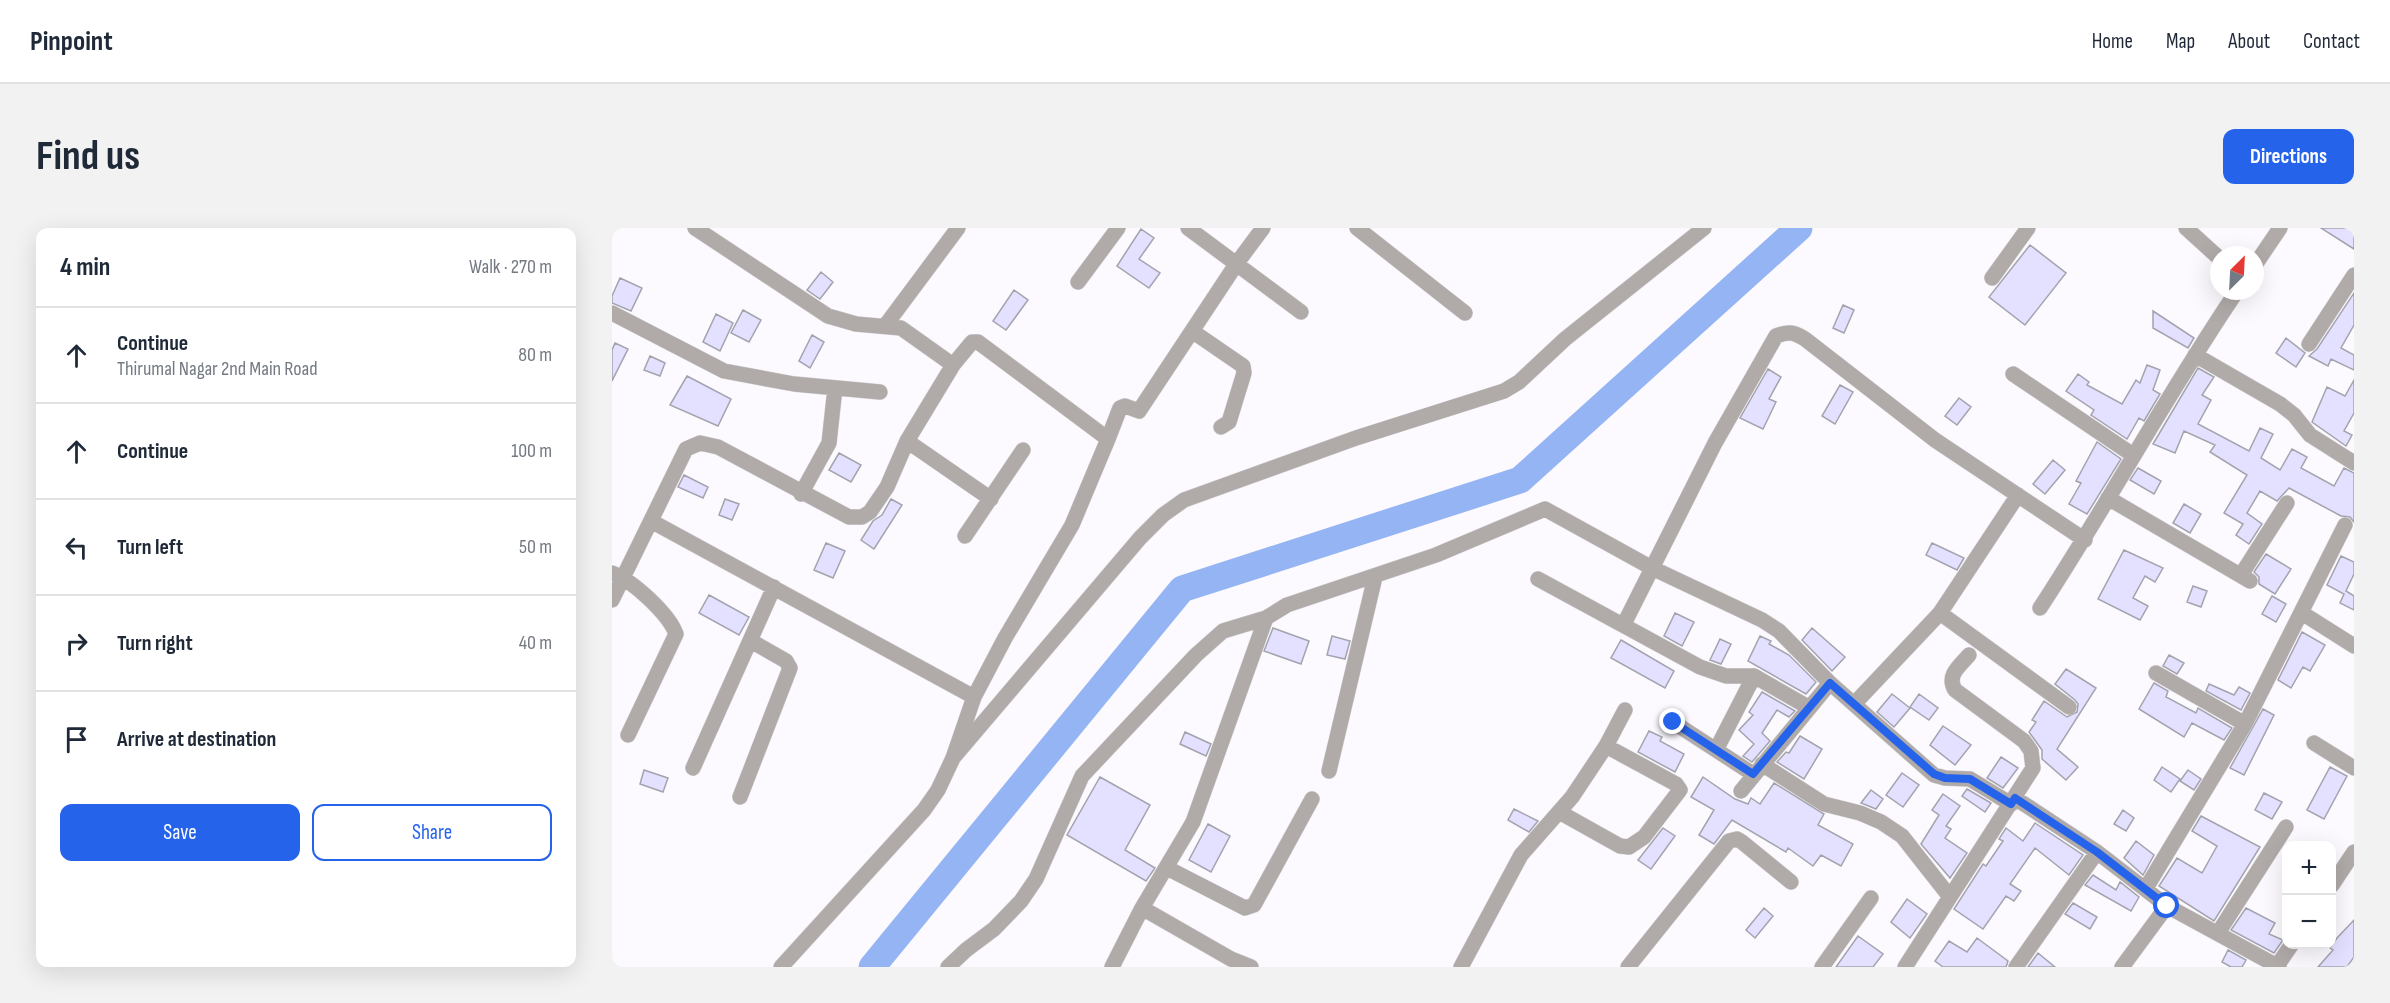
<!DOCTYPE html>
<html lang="en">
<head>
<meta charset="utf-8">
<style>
  body { margin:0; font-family:"Sofia Sans Condensed",sans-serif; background:#f2f2f3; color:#1f2937 }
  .controls { position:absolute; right:18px; bottom:18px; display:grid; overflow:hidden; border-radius:12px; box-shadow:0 6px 24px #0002 }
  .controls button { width:54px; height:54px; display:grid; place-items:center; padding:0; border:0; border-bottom:2px solid #e0e1e3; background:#fff; color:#1f2937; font:30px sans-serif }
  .compass { position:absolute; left:1598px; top:18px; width:54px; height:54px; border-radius:50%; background:#fff; box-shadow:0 6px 24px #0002; rotate:24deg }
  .stop { position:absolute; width:18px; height:18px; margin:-14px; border:4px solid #2563eb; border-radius:50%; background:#fff }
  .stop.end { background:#2563eb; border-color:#fff; box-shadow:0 2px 6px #0008 }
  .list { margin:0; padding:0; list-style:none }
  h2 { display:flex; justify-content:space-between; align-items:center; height:78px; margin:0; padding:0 24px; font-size:26px }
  h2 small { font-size:20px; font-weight:400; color:#747a83 }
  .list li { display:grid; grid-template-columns:39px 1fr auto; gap:18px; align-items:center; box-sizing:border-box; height:96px; padding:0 24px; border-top:2px solid #e0e1e3 }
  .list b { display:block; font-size:22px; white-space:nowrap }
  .list p { margin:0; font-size:20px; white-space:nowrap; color:#747a83 }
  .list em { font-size:20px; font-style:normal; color:#747a83 }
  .actions { display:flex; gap:12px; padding:18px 24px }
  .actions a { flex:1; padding:14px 0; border:2px solid #2563eb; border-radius:12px; text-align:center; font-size:21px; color:#2563eb }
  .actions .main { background:#2563eb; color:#fff }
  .icon { flex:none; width:33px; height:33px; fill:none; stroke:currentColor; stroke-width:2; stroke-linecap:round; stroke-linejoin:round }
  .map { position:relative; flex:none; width:1742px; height:739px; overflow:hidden; border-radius:12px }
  header { display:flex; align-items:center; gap:36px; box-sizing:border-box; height:84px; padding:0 30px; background:#fff; border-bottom:2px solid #e0e1e3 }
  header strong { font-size:28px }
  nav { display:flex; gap:33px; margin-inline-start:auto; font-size:21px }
  .intro { display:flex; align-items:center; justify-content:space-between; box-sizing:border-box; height:144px; padding:0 36px }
  h1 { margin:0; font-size:42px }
  .button { padding:15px 27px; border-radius:12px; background:#2563eb; color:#fff; font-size:21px; font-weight:700 }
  main { display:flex; gap:36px; padding:0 36px }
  aside { flex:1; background:#fff; border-radius:12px; box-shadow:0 6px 24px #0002 }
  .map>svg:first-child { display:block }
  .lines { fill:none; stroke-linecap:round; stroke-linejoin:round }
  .river { stroke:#95b4f4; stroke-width:27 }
  .building { fill:#e3e1ff; stroke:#a3a3ae; stroke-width:1.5 }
  .street-casing { stroke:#d7d5d9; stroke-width:16 }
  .street { stroke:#b0aaa9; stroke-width:15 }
  .route { stroke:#2563eb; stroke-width:8 }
</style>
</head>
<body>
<header>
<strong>Pinpoint</strong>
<nav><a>Home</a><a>Map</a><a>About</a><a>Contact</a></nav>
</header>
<div class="intro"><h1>Find us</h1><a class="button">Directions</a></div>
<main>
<aside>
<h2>4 min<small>Walk · 270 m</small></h2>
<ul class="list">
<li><svg class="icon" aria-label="ahead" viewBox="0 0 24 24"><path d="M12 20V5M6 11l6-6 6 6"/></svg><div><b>Continue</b><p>Thirumal Nagar 2nd Main Road</p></div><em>80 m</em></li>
<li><svg class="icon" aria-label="ahead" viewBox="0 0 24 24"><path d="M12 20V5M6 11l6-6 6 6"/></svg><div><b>Continue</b></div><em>100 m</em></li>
<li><svg class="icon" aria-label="left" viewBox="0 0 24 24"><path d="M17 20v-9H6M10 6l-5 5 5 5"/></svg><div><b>Turn left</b></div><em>50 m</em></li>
<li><svg class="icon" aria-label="right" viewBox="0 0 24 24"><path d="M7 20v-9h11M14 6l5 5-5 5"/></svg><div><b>Turn right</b></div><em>40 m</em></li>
<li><svg class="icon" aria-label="arrive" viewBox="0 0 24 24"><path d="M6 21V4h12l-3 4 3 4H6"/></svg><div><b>Arrive at destination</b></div></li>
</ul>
<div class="actions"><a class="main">Save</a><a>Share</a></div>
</aside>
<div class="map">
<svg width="1742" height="739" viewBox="0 0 1742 739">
  <rect width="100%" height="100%" fill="#fcfaff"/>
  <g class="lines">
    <!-- river -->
    <path class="river" d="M260 739 570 361 908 252 1187 0"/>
  </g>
  <!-- building -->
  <path class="building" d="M1709 0H1742V21Z
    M529 1 542 10 527 31 548 45 537 60 505 38Z
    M1418 17 1454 45 1413 97 1377 69Z
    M209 44 221 54 208 71 195 62Z
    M8 50 30 60 19 83 0 75V68Z
    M402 62 416 72 394 102 381 93Z
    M1742 65V97L1729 120 1742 127V142L1719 131 1716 138 1697 128 1705 121Z
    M1231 77 1242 82 1232 105 1221 100Z
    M131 82 149 92 137 114 119 105Z
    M1541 83 1582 110 1576 120 1541 100Z
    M104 86 121 95 108 123 91 114Z
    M200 107 212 114 198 140 187 133Z
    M1674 110 1693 125 1684 139 1664 125Z
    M3 115 16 121 0 153V122Z
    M38 128 53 135 48 148 32 142Z
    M1535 137 1548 142 1541 162 1548 166 1532 193 1527 190 1515 211 1479 187 1482 182 1454 163 1466 146 1477 154 1475 157 1510 176 1524 152 1528 155Z
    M1586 140 1602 149 1590 167 1599 172 1586 196 1637 223 1648 200 1661 206 1649 230 1668 242 1680 221 1695 229 1689 240 1722 258 1732 240 1742 245V294L1738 289 1729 288 1677 260 1665 273 1648 263 1635 285 1650 296 1637 316 1624 307 1631 296 1612 285 1635 247 1598 224 1603 217 1572 203 1563 225 1541 216Z
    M1156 141 1169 149 1157 171 1164 174 1151 201 1128 190Z
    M75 148 119 171 106 198 58 177Z
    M1742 152V185L1732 203 1740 207 1734 218 1700 194 1715 159 1733 168Z
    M1228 157 1241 164 1223 196 1210 188Z
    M1347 170 1359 179 1345 197 1333 188Z
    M1485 214 1509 231 1475 286 1457 276 1469 255 1464 253Z
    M227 225 249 237 239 254 217 242Z
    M1441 232 1453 242 1433 266 1421 256Z
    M1526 240 1549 253 1542 266 1518 252Z
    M72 247 96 259 91 270 66 259Z
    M113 271 127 276 120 292 107 287Z
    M279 271 290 277 262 321 249 312 261 293 270 287Z
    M1572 276 1589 286 1578 305 1561 295Z
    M214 315 233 323 221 350 202 342Z
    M1320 315 1352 330 1345 342 1314 327Z
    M1512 322 1551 340 1543 354 1533 348 1521 370 1536 378 1528 392 1486 371Z
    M1654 326 1679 341 1663 366 1647 356V349L1642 344Z
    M1729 328 1742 334V346L1734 363 1742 368V382L1728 375 1732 366 1715 357Z
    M1581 358 1595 363 1589 379 1575 374Z
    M97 367 137 389 127 407 87 385Z
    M1660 368 1674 376 1664 394 1650 386Z
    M1063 385 1082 394 1070 418 1052 408Z
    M661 400 697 413 689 436 652 423Z
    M1200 400 1233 429 1220 443 1190 412Z
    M1690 404 1713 417 1698 443 1691 439 1679 460 1666 452Z
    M720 408 738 413 733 431 715 427Z
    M1148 408 1159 413 1157 416 1177 427 1204 454 1194 466 1136 433Z
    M1108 411 1119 416 1109 436 1098 432Z
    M1009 412 1062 443 1053 460 999 430Z
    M1557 427 1572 435 1565 446 1551 438Z
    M1454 441 1484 460 1445 521 1466 539 1454 552 1430 531V522L1417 504 1424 494 1420 492 1432 473 1455 489 1465 484 1466 476 1463 472 1443 456Z
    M1542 455 1556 463 1554 469 1584 485 1586 480 1620 500 1612 512 1580 495 1572 509 1527 481Z
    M1597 456 1622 467 1627 459 1638 465 1629 482 1594 463Z
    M1150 464 1183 483 1177 489 1165 482 1150 505 1158 513 1140 534 1131 528 1142 516 1127 502 1141 487 1137 484Z
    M1280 466 1298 480 1282 499 1265 484Z
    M1307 466 1326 480 1317 492 1298 479Z
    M1651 481 1662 487 1632 547 1618 540Z
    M1331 498 1359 517 1343 537 1318 517Z
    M1037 503 1050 509 1048 513 1072 526 1063 544 1026 524Z
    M573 504 599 516 594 528 568 516Z
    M1188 508 1210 521 1192 551 1165 534 1174 524 1177 525Z
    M1389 529 1406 540 1391 560 1375 550Z
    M1550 539 1568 551 1559 564 1542 552Z
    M1718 539 1735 548 1712 591 1695 582Z
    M32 542 56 550 51 564 28 556Z
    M1576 542 1589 551 1582 562 1568 553Z
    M1290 545 1307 557 1291 579 1274 567Z
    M488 549 538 577 513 622 543 640 534 653 455 607Z
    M1091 549 1123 571 1136 576 1139 570 1148 576 1162 555 1212 586 1206 597 1241 616 1229 638 1209 627 1201 638 1176 620 1174 624 1120 592 1102 616 1087 607 1102 582 1079 569Z
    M1355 561 1379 575 1373 584 1350 568Z
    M1259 562 1271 571 1264 581 1249 575Z
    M1652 565 1670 574 1660 591 1643 582Z
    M1331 566 1348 578 1334 598 1339 601 1333 610 1355 625 1338 650 1309 616 1327 587 1320 582Z
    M902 581 926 593 917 604 896 592Z
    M1511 582 1522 590 1514 603 1502 596Z
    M1589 588 1648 619 1602 693 1547 658 1565 630 1590 645 1605 618 1580 603Z
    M1423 595 1471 627 1457 647 1423 620 1398 656 1409 663 1402 673 1394 668 1371 701 1342 681 1371 636 1374 638 1391 613 1387 611 1394 600 1411 613Z
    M596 596 618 608 599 644 577 632Z
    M1051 600 1063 608 1039 641 1026 632Z
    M1524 613 1542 627 1531 647 1512 630Z
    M1481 647 1504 662 1508 654 1527 669 1519 683 1473 657Z
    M1295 671 1315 686 1298 710 1279 694Z
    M1461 675 1485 689 1478 701 1453 686Z
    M1152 680 1161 688 1143 710 1134 702Z
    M1634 680 1663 695 1657 706 1671 712 1662 725 1619 702Z
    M1742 692V729L1735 739H1706L1721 722 1718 720 1725 710Z
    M1246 708 1271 726 1261 739H1224Z
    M1365 710 1396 733 1394 739H1331L1323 733 1337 713 1355 724Z
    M1616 722 1634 732 1630 739H1619L1610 734Z
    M1426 725 1443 739H1416Z"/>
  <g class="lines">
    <defs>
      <path id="street" d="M83 0 216 88 244 96 289 100 341 137 360 114H366L496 211 508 180 513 178 527 183 625 35 651 0
        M576 0 689 84
        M745 0 853 85
        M1574 0 1607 30
        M1643 37 1668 0
        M1380 50 1416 0
        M466 54 506 0
        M0 85 112 143 182 156 268 164
        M273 98 346 0
        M580 103 631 138 632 145 617 194 609 199
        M1697 116 1742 47
        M1583 127 1668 176 1682 187 1698 207 1742 235
        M1401 146 1521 227
        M295 213 379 271
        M189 266 217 215 223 160
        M1496 270 1638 353
        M39 293 362 469
        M353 308 411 222
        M0 345C20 352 57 386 64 406L16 507
        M1629 347 1675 275
        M926 351 1088 439 1114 448H1142L1196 479
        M0 372 74 221 88 215 106 219 237 289H250L258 284 275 259 295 213 341 137
        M1428 380C1496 276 1555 166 1625 63
        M1328 385 1457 479
        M1690 385 1742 418
        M1012 396 1103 215 1164 108C1176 103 1182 104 1193 111L1323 212 1473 312
        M1544 445 1633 496
        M1243 475 1328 385 1406 267
        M1061 494 1141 546
        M1702 515 1742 540
        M1104 522 1142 448
        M341 530 528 310 551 287 572 272 744 210 892 163 907 154 953 111 1092 0
        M1150 536 1212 576 1248 585 1269 594 1290 608 1338 669
        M81 540 162 359
        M717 543 763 349
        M1129 563 1218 455
        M128 569 178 440 174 433 139 413
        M1403 570 1485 624 1555 678 1667 739
        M949 585 1008 618 1017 619 1032 609 1068 562 1064 556 994 518
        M555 640 633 680 642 677 700 571
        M1720 657 1742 624
        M1534 660 1633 496 1733 297
        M530 680 619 731 639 739
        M1606 705 1674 599
        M1665 738 1680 716
        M169 739 312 582 326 562 341 530 362 469 393 410 460 297 496 211
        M336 739 354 722 382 701 409 673 424 651 470 548 584 427 611 403 654 390
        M500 739 530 680 581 594 654 390 675 377 824 327 933 281 1040 340 1150 392 1167 403 1218 455 1322 547 1333 550 1358 551 1399 576
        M849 739 909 627 960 569 994 518 1013 482
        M1016 739 1117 613 1125 611 1130 614 1179 654
        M1210 739 1259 670
        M1293 739 1421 540 1419 523 1412 513 1343 462C1334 447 1348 438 1357 427
        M1404 739 1485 624
        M1510 739 1555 678"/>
    </defs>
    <!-- street casing -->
    <use href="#street" class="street-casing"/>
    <!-- street -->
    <use href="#street" class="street"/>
  </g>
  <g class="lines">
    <!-- route -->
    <path class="route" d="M1061 494 1141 546 1218 455 1322 546 1333 550 1358 551 1399 576 1403 570 1485 624 1555 678"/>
  </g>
</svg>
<div class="controls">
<button>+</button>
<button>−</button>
</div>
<svg class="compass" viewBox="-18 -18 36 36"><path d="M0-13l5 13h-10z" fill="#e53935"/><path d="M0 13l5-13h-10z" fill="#747a83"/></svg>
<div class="stop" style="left:1555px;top:678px"></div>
<div class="stop end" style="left:1061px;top:494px"></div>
</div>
</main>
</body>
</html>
